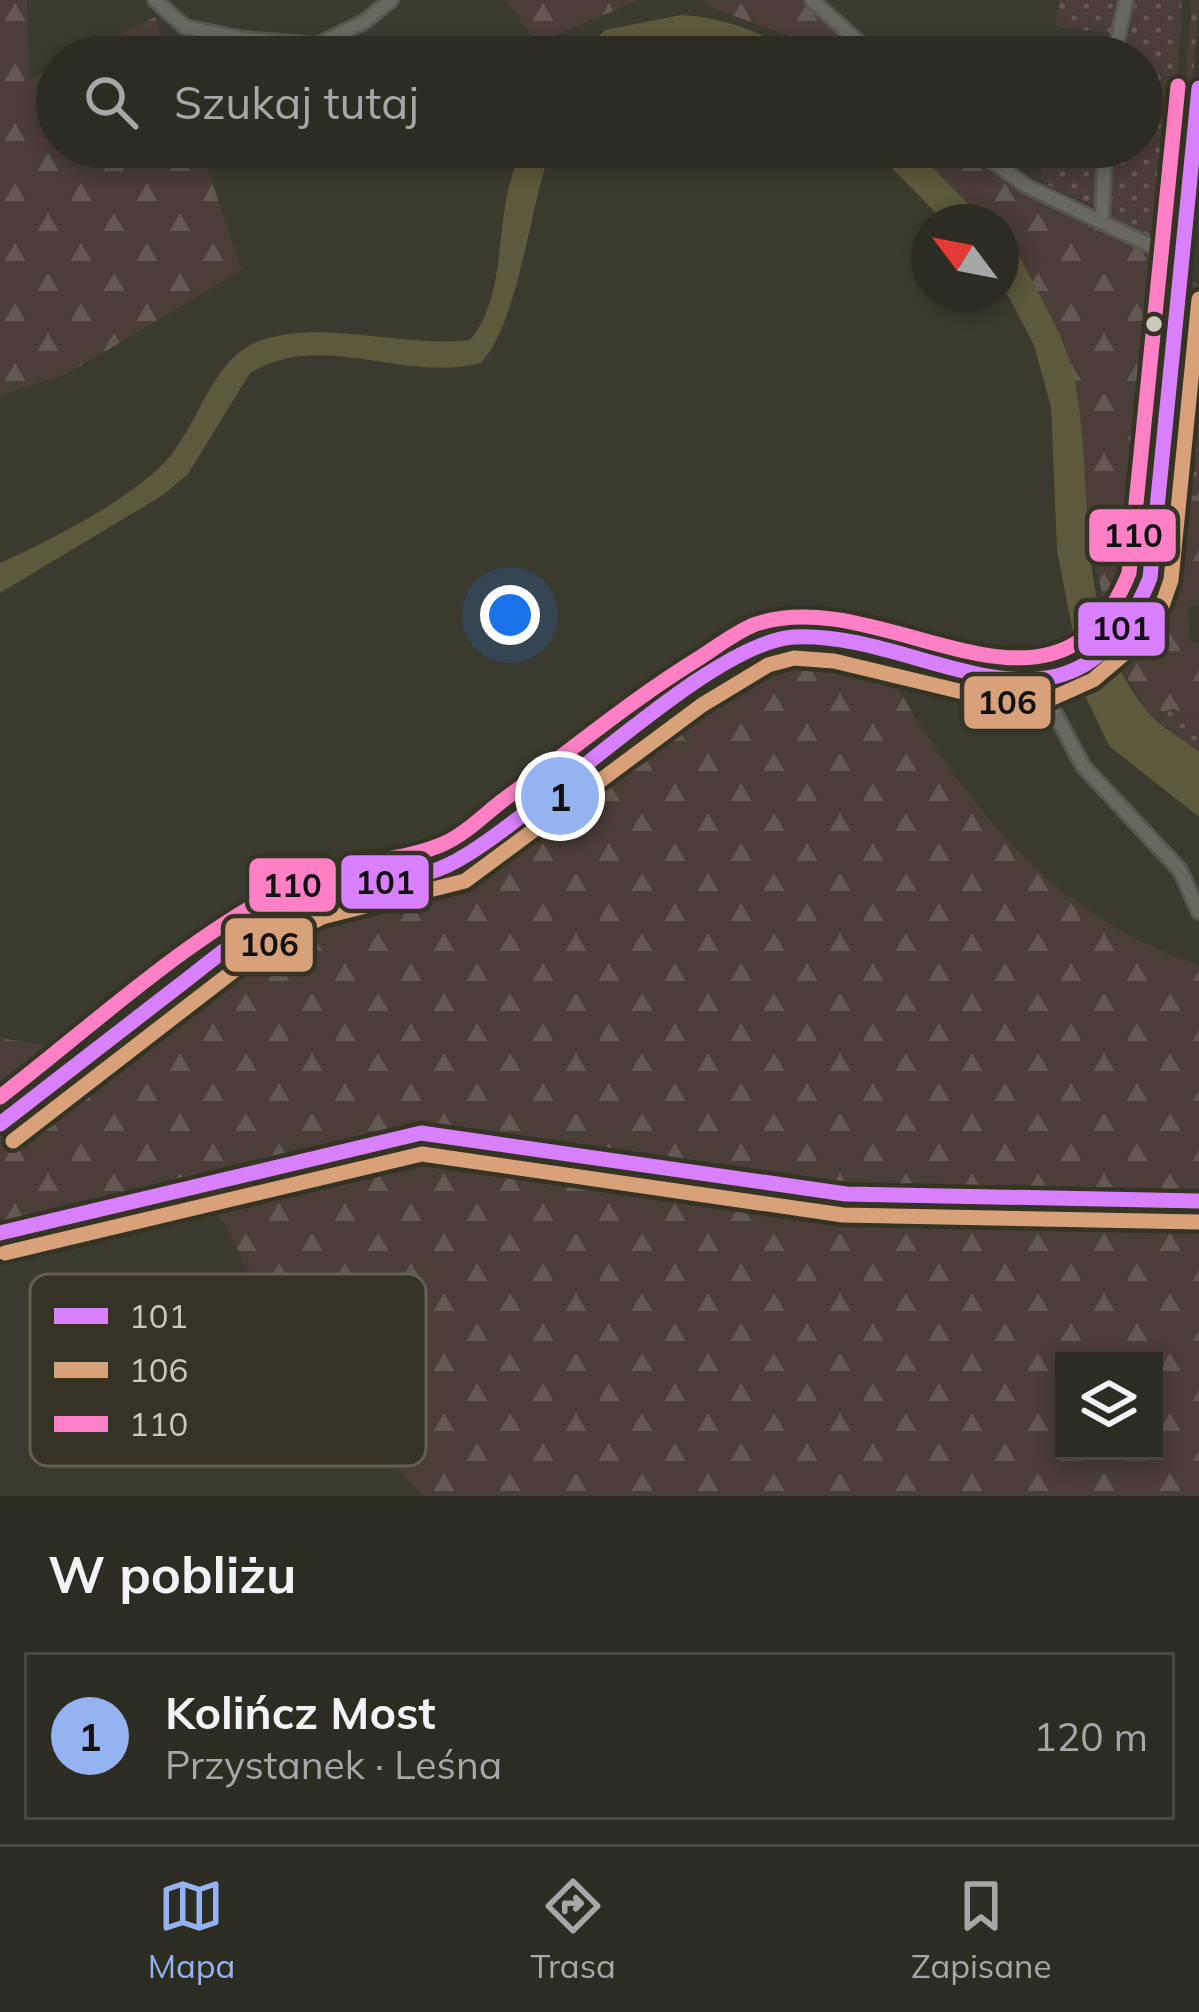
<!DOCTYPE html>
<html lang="pl">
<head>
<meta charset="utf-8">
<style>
  body { margin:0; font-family:Mulish,sans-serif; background:#383830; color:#f1f3f6 }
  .controls { position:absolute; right:36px; bottom:36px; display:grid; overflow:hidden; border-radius:0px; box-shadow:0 6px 18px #0003 }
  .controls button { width:108px; height:108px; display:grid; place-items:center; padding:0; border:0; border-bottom:3px solid #484841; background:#2c2c23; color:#f1f3f6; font:60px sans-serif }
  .compass { position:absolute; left:911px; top:204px; width:108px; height:108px; border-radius:50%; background:#2c2c23; box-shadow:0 6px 18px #0003; rotate:302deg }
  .you { position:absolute; left:510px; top:615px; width:42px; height:42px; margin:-30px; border:9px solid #fff; border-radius:50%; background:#1a73e8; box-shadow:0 0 0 18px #1a73e833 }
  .badge { display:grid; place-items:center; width:78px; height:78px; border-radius:50%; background:#95b2f1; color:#111; font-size:39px; font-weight:700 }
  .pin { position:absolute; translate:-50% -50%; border:6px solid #fff; box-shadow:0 3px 12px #0006 }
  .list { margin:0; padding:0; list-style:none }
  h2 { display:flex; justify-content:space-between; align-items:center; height:156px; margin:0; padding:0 48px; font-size:51px }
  h2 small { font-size:39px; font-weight:400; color:#a6a7a6 }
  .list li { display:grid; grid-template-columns:78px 1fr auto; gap:36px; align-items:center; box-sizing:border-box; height:168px; margin:0 24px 24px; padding:0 24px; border:3px solid #484841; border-radius:0px }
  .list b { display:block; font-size:45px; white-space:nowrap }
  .list p { margin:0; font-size:39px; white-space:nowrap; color:#a6a7a6 }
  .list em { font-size:39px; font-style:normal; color:#a6a7a6 }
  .icon { flex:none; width:66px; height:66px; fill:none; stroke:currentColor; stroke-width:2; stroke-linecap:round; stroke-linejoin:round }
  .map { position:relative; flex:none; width:1199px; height:1496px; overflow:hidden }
  .search { position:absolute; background:#2c2c23; box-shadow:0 6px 18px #0003; left:36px; right:36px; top:36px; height:132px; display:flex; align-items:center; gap:30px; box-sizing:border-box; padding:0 42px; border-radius:66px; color:#a6a7a6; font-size:45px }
  .sheet { height:348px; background:#2c2c23 }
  nav { display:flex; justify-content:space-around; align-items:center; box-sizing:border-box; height:168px; border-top:3px solid #484841; background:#2c2c23; font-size:33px; color:#a6a7a6 }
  nav a { display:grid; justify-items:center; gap:6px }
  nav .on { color:#95b2f1 }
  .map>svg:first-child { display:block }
  .green { fill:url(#green-dots) }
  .forest { fill:url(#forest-firs); fill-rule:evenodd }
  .water { fill:#5d593c }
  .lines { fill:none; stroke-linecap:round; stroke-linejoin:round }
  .minor-casing { stroke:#57564f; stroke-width:18 }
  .minor { stroke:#686860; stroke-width:12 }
  .bus-1-casing { stroke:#353323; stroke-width:24 }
  .bus-2-casing { stroke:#353323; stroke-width:24 }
  .bus-3-casing { stroke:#353323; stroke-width:24 }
  .bus-1 { stroke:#d880ff; stroke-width:15 }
  .bus-2 { stroke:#d9a179; stroke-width:15 }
  .bus-3 { stroke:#ff80c5; stroke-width:15 }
  .bus-dot { fill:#cac9bb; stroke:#353323; stroke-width:4.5 }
  .key { fill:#353323; stroke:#626051; stroke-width:3 }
  .key-label { font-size:33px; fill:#cac9bb }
  .line-badge { stroke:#353323; stroke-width:4.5 }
  .pale-badge-label { font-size:33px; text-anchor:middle; font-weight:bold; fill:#111 }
</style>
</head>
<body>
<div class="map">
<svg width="1199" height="1496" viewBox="0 0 1199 1496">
  <defs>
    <pattern id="green-dots" width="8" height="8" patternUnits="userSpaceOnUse" patternTransform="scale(3)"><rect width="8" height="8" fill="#4b3d37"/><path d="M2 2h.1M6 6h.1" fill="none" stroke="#645852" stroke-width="1.8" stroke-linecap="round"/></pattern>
    <pattern id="forest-firs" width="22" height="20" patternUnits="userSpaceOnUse" patternTransform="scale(3)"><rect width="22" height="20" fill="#4b3d37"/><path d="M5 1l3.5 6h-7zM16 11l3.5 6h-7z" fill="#645852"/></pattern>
  </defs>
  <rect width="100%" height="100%" fill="#3b3a2f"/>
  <!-- green -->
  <path class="green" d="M1059 0H1120L1111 33 1056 27Z
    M1136 0H1182L1167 249 1110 219 1114 147H1142V57H1124Z
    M1192 0H1199L1188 141 1180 144Z
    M1044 147H1098L1096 206 1041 182Z
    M1193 283 1199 284V492L1169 533Z
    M1174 709 1199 720V752L1148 713Z"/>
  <!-- forest -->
  <path class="forest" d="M0 0H27L29 79 57 66V147H200L242 270 67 374 0 395Z
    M506 0H639L537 43Z
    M704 0H801L867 57H821L790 36 704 5Z
    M155 17 168 57H75Z
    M911 147H960L1008 180 1096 219 1163 263 1139 573 1126 607 1109 623 1083 511 1075 382 1014 247 1001 235V222H986Z
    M1199 492V605L1188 607 1190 640 1199 643V720L1174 709 1149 714 1114 657 1122 646 1132 654 1158 615 1169 533Z
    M796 641 879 656C956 791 1045 915 1199 965V1496H422L371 1437 336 1444 200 1176 0 1221V1132C88 1069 185 970 277 921 336 889 407 889 468 861L723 673 769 648ZM1064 1361H1154V1451H1064Z
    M0 1038 44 1045 58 1060 50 1082 0 1118Z"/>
  <!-- water -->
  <path class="water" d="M681 15C726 17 765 34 802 57H747L675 43H646L616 57H578L605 30Z
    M525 147H552C529 207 520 319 481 363 404 383 322 329 250 373L188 474 163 495 0 593V563C51 540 126 502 165 462 200 425 210 360 259 341 320 318 404 348 470 340 513 288 489 205 525 147Z
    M871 147H912L986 222H945Z
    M1001 235C1018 250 1026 269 1036 288 1052 318 1069 349 1075 382 1096 493 1070 618 1148 712 1161 728 1183 738 1199 752V817L1109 746 1085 695 1057 550 1051 407 1034 345 1001 282Z"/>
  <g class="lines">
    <defs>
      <path id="minor" d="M155 0 185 27 243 39 317 45 364 22 391 0
        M812 0 875 57
        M1114 57 1126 0
        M973 147 1028 187 1181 260
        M1102 222 1105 147
        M1039 683 1083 766 1180 870 1199 912
        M0 1124 252 930 315 897 454 863 690 688 760 645 792 637 837 640 1018 684C1075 681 1134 631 1150 578L1199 88
        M0 1233 421 1133 846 1194 1199 1201"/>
    </defs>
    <!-- minor casing -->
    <use href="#minor" class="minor-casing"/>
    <!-- minor -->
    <use href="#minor" class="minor"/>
    <defs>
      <path id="bus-1" d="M0 1124C57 1080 115 1035 172 991 217 957 262 916 316 897 359 881 416 884 456 861 539 816 709 642 794 637 925 630 1072 770 1150 578L1199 88
        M0 1233 421 1133 846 1194 1199 1201"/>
      <path id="bus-2" d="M13 1141 263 948 322 917 465 881 702 705 768 665 794 658 834 661 1017 705 1046 701 1093 680 1132 647 1162 606 1171 580 1199 299
        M5 1253 422 1154 843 1215 1199 1222"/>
      <path id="bus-3" d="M0 1097C96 1023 192 932 302 880 346 860 399 863 443 844 464 835 484 815 502 801 568 753 632 699 701 657 718 646 737 631 756 624 884 581 1056 755 1129 573L1178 86"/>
    </defs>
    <!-- bus-1 casing -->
    <use href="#bus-1" class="bus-1-casing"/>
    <!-- bus-2 casing -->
    <use href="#bus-2" class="bus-2-casing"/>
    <!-- bus-3 casing -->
    <use href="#bus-3" class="bus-3-casing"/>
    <!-- bus-1 -->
    <use href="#bus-1" class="bus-1"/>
    <!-- bus-2 -->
    <use href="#bus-2" class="bus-2"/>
    <!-- bus-3 -->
    <use href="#bus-3" class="bus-3"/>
  </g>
  <!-- markers -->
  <circle class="bus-dot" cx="1154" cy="324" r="10"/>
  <!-- legend -->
  <rect x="30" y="1274" width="396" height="192" rx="18" class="key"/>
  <rect x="54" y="1308" width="54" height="16" fill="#d880ff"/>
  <rect x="54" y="1362" width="54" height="16" fill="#d9a179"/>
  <rect x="54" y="1416" width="54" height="16" fill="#ff80c5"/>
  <g class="key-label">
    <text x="129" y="1328">101</text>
    <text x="129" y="1382">106</text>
    <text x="129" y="1436">110</text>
  </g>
  <g class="line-badge">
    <rect x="1087" y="507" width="91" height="57" rx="12" fill="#ff80c5"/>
    <rect x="1076" y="600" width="91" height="58" rx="12" fill="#d880ff"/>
    <rect x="962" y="674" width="91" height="57" rx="12" fill="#d9a179"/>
    <rect x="339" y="853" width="92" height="58" rx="12" fill="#d880ff"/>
    <rect x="247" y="856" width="91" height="58" rx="12" fill="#ff80c5"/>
    <rect x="223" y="916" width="92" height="58" rx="12" fill="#d9a179"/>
  </g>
  <g class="pale-badge-label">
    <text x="1133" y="547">110</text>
    <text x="1121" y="640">101</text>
    <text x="1007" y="714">106</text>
    <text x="385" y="894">101</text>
    <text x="292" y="897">110</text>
    <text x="269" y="956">106</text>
  </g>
</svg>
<div class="controls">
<button><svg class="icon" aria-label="layers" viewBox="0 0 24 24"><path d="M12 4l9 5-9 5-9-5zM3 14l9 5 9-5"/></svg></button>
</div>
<svg class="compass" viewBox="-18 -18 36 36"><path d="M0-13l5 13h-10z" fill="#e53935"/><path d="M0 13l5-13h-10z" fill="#a6a7a6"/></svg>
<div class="you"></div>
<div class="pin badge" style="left:560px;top:796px">1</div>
<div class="search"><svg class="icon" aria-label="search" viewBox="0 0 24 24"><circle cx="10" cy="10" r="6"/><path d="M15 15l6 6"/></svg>Szukaj tutaj</div>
</div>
<section class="sheet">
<h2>W pobliżu<small></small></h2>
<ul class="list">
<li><span class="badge">1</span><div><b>Kolińcz Most</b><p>Przystanek · Leśna</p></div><em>120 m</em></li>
</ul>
</section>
<nav>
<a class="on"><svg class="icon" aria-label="map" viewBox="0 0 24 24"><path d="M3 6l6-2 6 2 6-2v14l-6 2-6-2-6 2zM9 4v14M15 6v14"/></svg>Mapa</a>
<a><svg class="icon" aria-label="directions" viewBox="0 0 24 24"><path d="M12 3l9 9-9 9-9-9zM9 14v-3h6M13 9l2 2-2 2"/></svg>Trasa</a>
<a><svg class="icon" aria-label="saved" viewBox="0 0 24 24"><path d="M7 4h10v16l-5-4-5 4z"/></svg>Zapisane</a>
</nav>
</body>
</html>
